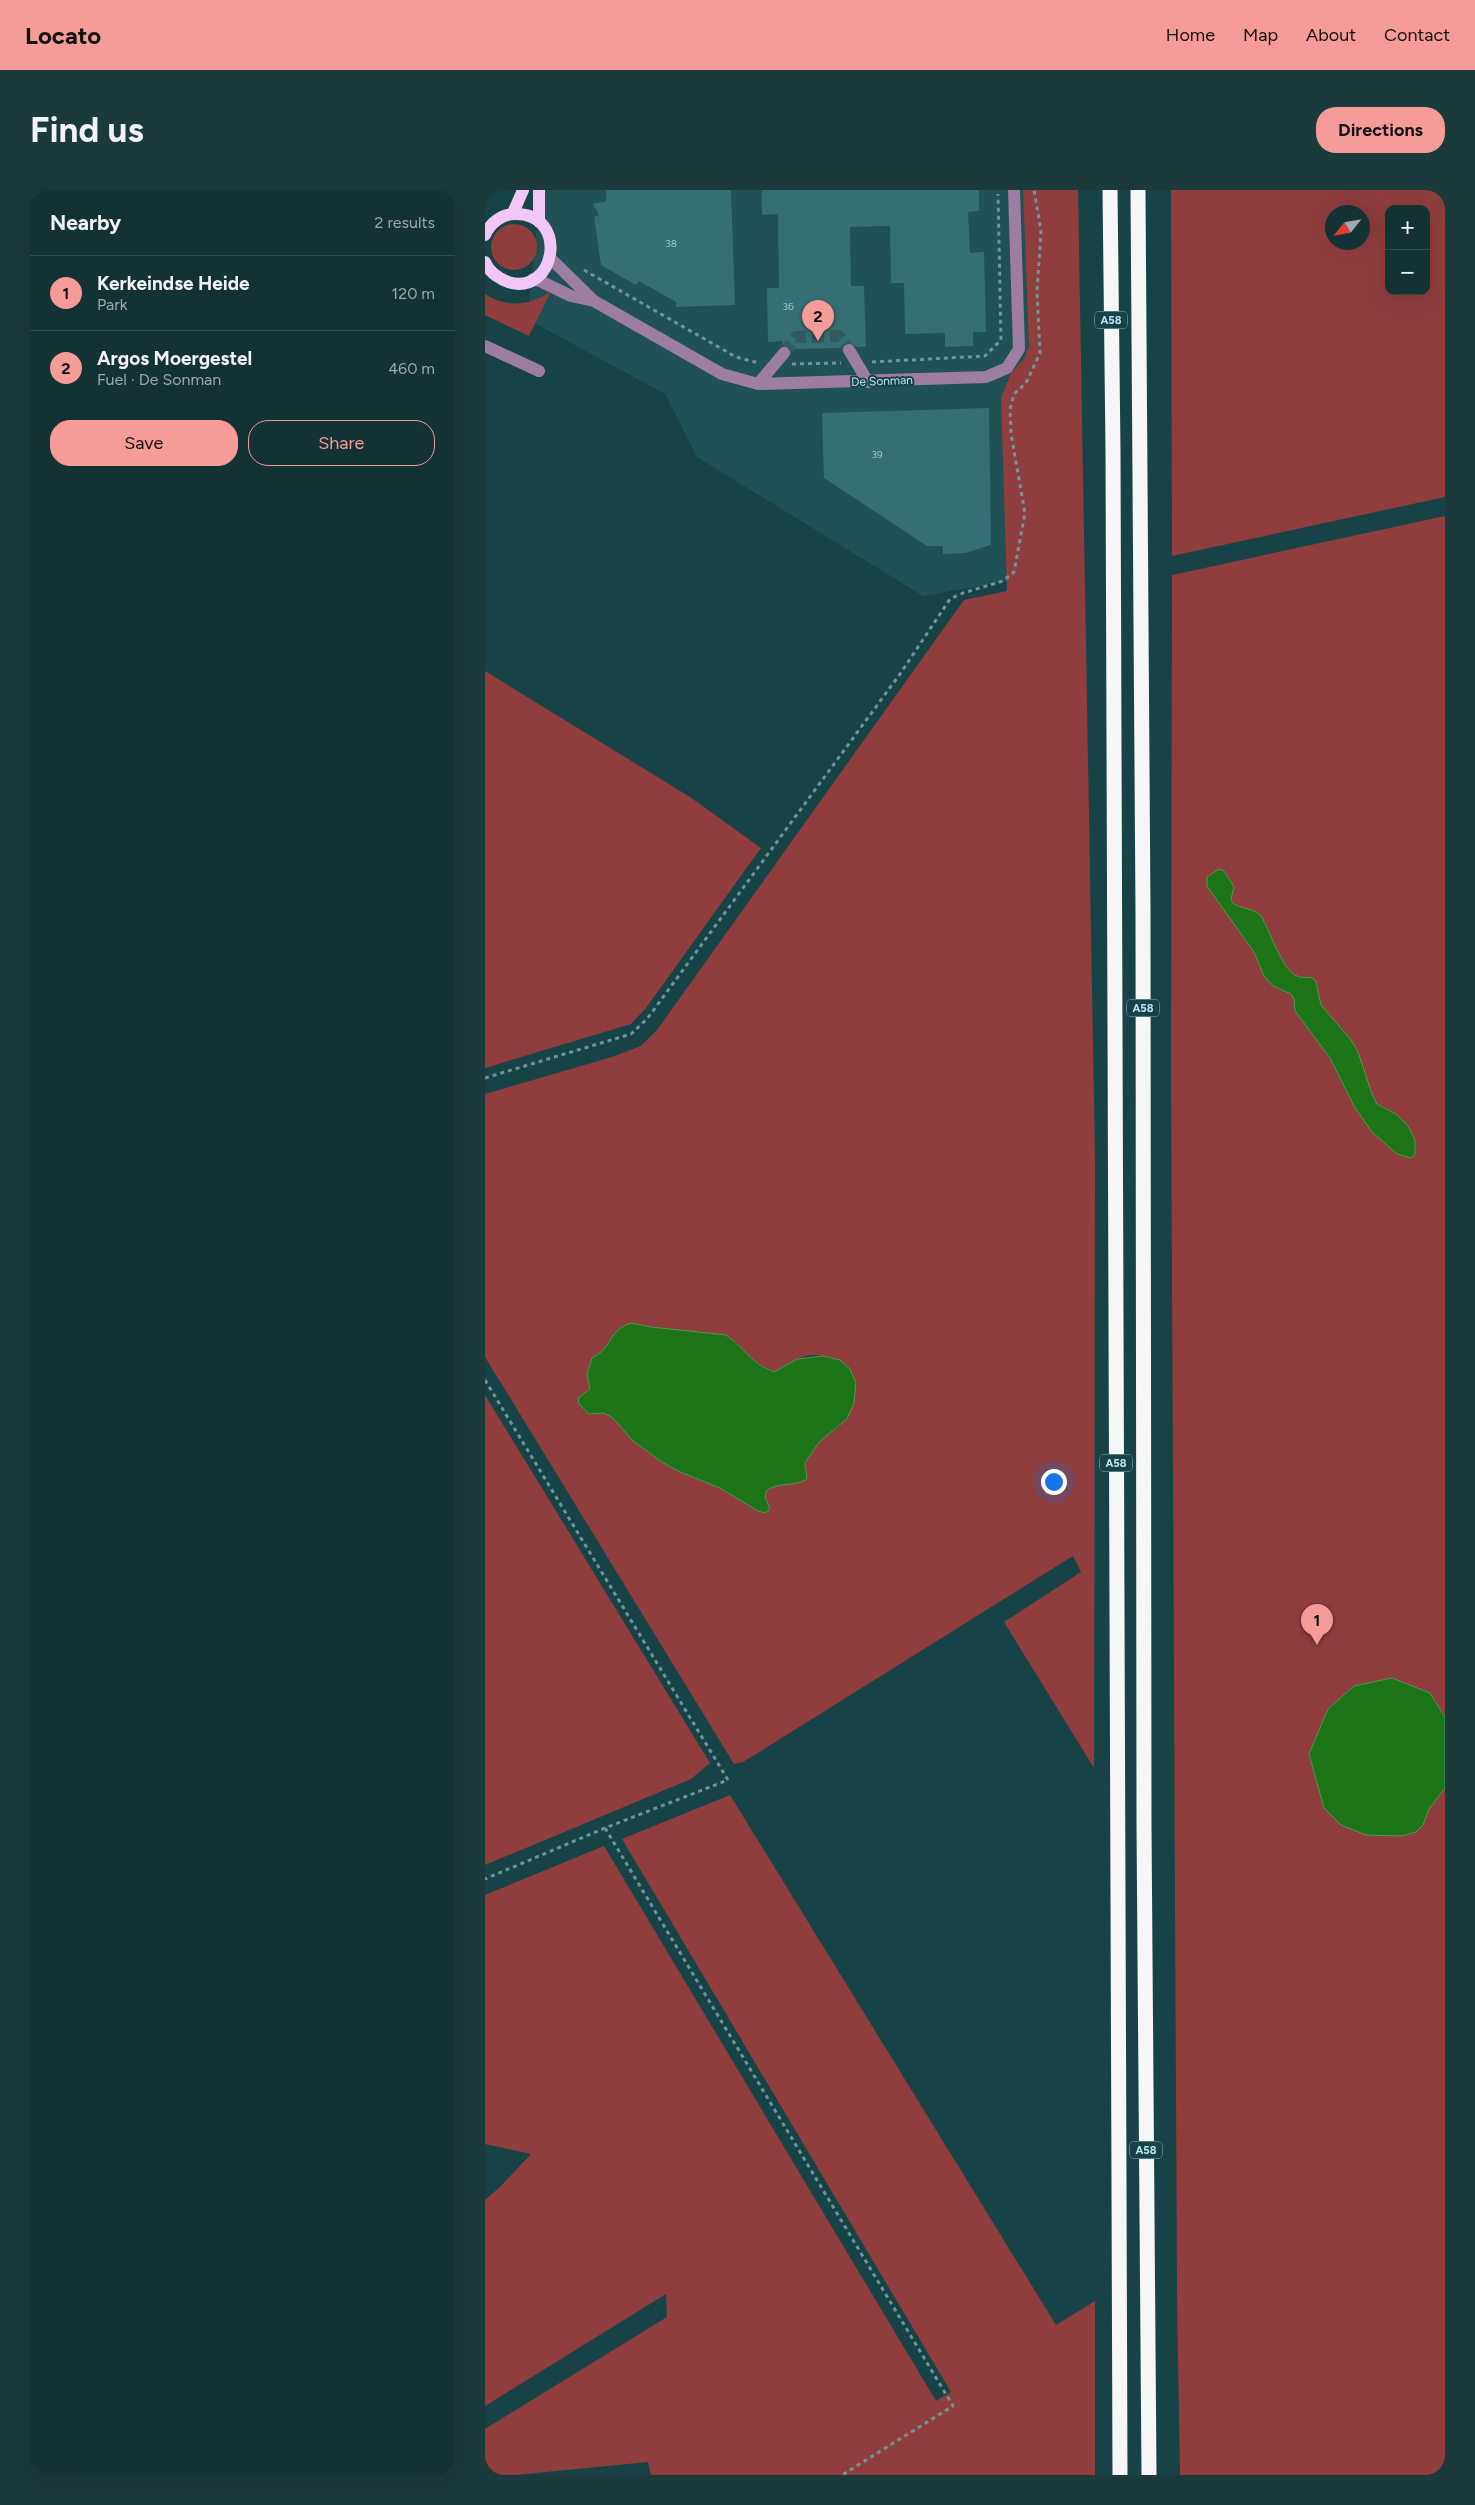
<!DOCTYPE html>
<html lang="en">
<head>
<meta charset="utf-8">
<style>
  body { margin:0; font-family:Figtree,sans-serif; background:#1b3a3c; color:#f1f3f6 }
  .controls { position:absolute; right:15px; top:15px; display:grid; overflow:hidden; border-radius:10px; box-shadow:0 5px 20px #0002 }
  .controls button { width:45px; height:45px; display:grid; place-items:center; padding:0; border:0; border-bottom:1px solid #314d4f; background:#123234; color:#f1f3f6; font:25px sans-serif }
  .compass { position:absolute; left:840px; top:15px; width:45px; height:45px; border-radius:50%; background:#123234; box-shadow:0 5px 20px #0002; rotate:239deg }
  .you { position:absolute; left:568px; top:1291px; width:18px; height:18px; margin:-12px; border:4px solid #fff; border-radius:50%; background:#1a73e8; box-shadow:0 0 0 8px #1a73e833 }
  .badge { display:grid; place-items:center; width:32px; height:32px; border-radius:50%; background:#f59b98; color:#111; font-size:16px; font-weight:700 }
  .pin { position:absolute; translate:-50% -41px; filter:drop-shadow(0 1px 2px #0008) }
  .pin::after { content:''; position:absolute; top:26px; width:18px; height:15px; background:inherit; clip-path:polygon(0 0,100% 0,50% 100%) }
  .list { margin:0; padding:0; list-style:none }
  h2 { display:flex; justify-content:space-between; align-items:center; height:65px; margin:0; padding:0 20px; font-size:21px }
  h2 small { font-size:16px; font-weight:400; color:#9caaac }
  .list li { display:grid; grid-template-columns:32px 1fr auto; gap:15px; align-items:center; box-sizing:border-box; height:75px; padding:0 20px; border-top:1px solid #314d4f }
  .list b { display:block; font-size:19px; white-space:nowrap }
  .list p { margin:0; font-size:16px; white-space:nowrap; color:#9caaac }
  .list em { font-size:16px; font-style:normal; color:#9caaac }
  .actions { display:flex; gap:10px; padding:15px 20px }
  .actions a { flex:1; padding:11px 0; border:1px solid #f59b98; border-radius:20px; text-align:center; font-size:18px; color:#f59b98 }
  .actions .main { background:#f59b98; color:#111 }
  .map { position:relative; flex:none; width:960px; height:2285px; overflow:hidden; border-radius:20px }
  header { display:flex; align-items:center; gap:30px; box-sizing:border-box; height:70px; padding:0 25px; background:#f59b98; color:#111 }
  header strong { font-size:24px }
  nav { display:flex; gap:28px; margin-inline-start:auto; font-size:18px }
  .intro { display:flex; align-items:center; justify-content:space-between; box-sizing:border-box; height:120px; padding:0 30px }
  h1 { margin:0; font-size:35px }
  .button { padding:12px 22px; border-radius:20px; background:#f59b98; color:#111; font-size:18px; font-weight:700 }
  main { display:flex; gap:30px; padding:0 30px }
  aside { flex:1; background:#123234; border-radius:20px; box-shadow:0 5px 20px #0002 }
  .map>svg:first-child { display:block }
  .built { fill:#1f5155 }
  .green { fill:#8f3d3d; fill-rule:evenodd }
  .water { fill:#1d7518; stroke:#4e9757 }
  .building { fill:#356f73 }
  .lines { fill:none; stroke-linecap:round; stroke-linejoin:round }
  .minor-tunnel { stroke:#315b5e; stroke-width:12; stroke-dasharray:12 6; stroke-linecap:butt }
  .path { stroke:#6e9699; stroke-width:3; stroke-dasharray:4 4; stroke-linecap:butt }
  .minor { stroke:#9e7da3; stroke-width:12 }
  .major { stroke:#f0c7f6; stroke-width:12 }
  .highway { stroke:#f6f6f6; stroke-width:15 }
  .labels { text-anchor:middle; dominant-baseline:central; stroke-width:4; stroke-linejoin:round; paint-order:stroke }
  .number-label { font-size:10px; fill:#9ec8cc }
  .shield { fill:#184346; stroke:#8eb5b8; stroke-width:1 }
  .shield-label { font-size:11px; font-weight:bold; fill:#c1e6e9 }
  .street-label { font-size:12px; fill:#c1e6e9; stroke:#184346 }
</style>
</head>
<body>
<header>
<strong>Locato</strong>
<nav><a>Home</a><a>Map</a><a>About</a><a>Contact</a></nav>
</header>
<div class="intro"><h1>Find us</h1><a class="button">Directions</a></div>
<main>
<aside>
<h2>Nearby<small>2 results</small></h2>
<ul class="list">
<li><span class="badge">1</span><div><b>Kerkeindse Heide</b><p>Park</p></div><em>120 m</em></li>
<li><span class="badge">2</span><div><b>Argos Moergestel</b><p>Fuel · De Sonman</p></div><em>460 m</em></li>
</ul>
<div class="actions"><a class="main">Save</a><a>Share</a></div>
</aside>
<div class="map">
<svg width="960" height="2285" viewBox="0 0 960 2285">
  <rect width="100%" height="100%" fill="#184346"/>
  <!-- built -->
  <path class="built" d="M56 0H563L588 379 438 406 212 267 180 204 42 129Z"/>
  <!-- green -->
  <path class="green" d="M538 0H593L610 970 609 1578 519 1432 596 1382 588 1366 258 1572 249 1574 0 1167V904L127 867 156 856 172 840 479 410 522 401 516 208 526 183 539 169 544 156ZM146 1133 251 1152 264 1168 289 1182C297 1179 303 1175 310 1170 328 1160 351 1167 365 1179L354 1237C342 1244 324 1258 321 1273 320 1277 322 1285 322 1289 308 1294 294 1292 282 1300L280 1307 285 1319 273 1321 235 1298 193 1281 177 1272 148 1251 129 1228 119 1223 104 1224 99 1220 93 1208 105 1199 102 1184 107 1168 115 1164 125 1151Z
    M686 0H960V307L687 366ZM904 19H941V101H904ZM848 22H878V52H848Z
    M6 57a23 23 0 1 1 46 0a23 23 0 1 1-46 0Z
    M66 101 44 146 0 125V104C21 118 46 116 66 101Z
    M960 326V2285H695L692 2105 686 888 687 385Z
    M0 481 205 607 276 658 161 818 146 834 0 878Z
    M0 1205 225 1573 206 1589 0 1675Z
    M245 1605 571 2135 610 2111V2285H166L163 2272 30 2285H0V2239L182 2127 181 2104 0 2216V2010L15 1997 46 1964 0 1954V1705L119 1656 451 2211 466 2202 137 1649Z"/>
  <!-- water -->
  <path class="water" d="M734 679 739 681 749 697 746 709 748 713C755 719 770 718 776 726 784 738 797 781 812 786 816 788 823 787 828 788L831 792 836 815 866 850 873 862 887 904 892 914 911 924 923 936 930 950V965L926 968 912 964 886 941 869 916 845 868 810 821 809 809 806 804 788 796 779 786 769 762 722 696V687Z
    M146 1133 166 1137 241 1145C261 1159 264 1172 289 1182L312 1169 338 1166 355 1170 365 1179 371 1193 369 1213 362 1229 335 1251 320 1273 322 1289C309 1297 295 1292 282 1300L280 1307 285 1319 280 1323 273 1321 235 1298 193 1281 177 1272 148 1251 128 1228 119 1223 104 1224 94 1214 93 1208 105 1199 102 1184 107 1168C129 1157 122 1141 146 1133Z
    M907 1488 945 1503 960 1527V1598L944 1619 938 1635 931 1642 917 1646 881 1645 856 1635 839 1618 824 1564 843 1519 869 1496Z"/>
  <!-- building -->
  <path class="building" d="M121 0H246L250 115 191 117V112L154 91 152 94H149L116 75 109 27 114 25 108 14 121 11Z
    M277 0H494V21L483 22 485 63 499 62 501 142H488V156L460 157V143L420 144 419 93H406L405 36 365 37 366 96H379L381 157H372L363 152 356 158 306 159 297 155V151L283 152 282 98H294L293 24 277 25Z
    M504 218 506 355 480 363 458 364V356H442L339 288 337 223Z"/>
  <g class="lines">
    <!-- minor-tunnel -->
    <path class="minor-tunnel" d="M299 163 311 147 354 146 364 160"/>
    <!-- path -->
    <path class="path" d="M99 80 251 167 274 173
      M387 172 500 166 516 150 513 4
      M307 174 356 173
      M0 888 146 844 162 829 415 484 465 409 478 403 518 391 529 382 540 323 526 244 525 219 529 204 541 193 555 163 552 101 556 41 549 0
      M0 1190 243 1590 120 1638 0 1689
      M120 1638 468 2216 357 2285"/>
    <!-- minor -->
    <path class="minor" d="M65 68 109 111 237 184 273 194 501 187 522 178 534 159 529 0
      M48 89 55 91 86 106 109 111
      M0 156 54 181
      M364 160 383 192
      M273 194 299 163"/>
    <!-- major -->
    <path class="major" d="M28 23 38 0
      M54 32V0
      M0 45C5 33 17 24 30 24 85 23 71 107 23 92 13 88 4 82 0 72"/>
    <!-- highway -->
    <path class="highway" d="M625 0 628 261 635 2285
      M653 0 658 722 659 1635 664 2285"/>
  </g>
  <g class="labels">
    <!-- number labels -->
    <g class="number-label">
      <text x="186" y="53">38</text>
      <text x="303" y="116">36</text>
      <text x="392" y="264">39</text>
    </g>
    <!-- shield labels -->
    <g class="shield">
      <rect x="610" y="121.5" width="32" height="17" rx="4"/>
      <rect x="642" y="809.5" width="32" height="17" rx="4"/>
      <rect x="615" y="1264.5" width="32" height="17" rx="4"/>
      <rect x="645" y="1951.5" width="32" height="17" rx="4"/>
    </g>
    <g class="shield-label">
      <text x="626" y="130">A58</text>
      <text x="658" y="818">A58</text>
      <text x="631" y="1273">A58</text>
      <text x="661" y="1960">A58</text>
    </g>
    <!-- street labels -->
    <g class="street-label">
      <text transform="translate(397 191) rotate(-2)">De Sonman</text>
    </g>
  </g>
</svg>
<div class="controls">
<button>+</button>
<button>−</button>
</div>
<svg class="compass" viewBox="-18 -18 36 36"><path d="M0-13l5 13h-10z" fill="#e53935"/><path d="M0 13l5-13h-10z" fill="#9caaac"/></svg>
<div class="you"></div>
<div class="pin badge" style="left:832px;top:1455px">1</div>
<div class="pin badge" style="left:333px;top:151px">2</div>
</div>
</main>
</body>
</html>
